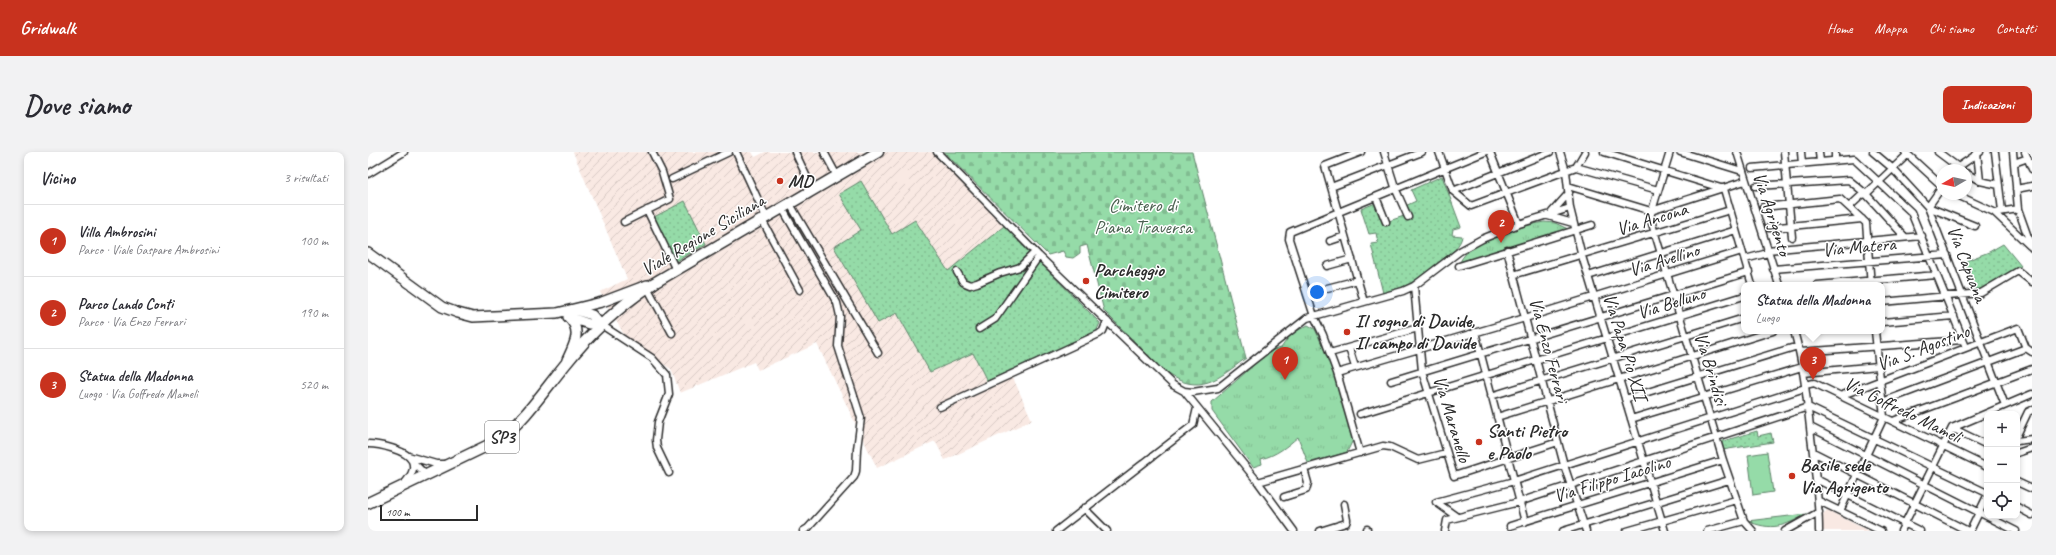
<!DOCTYPE html>
<html lang="it">
<head>
<meta charset="utf-8">
<style>
  body { margin:0; font-family:Caveat,sans-serif; background:#f2f2f3; color:#2b2b33 }
  .controls { position:absolute; right:12px; bottom:12px; display:grid; overflow:hidden; border-radius:8px; box-shadow:0 2px 6px #0003 }
  .controls button { width:36px; height:36px; display:grid; place-items:center; padding:0; border:0; border-bottom:1px solid #e1e1e2; background:#fff; color:#2b2b33; font:20px sans-serif }
  .compass { position:absolute; left:1568px; top:12px; width:36px; height:36px; border-radius:50%; background:#fff; box-shadow:0 2px 6px #0003; rotate:261deg }
  .scale { position:absolute; left:12px; bottom:10px; width:98px; box-sizing:border-box; padding-left:4px; border:2px solid #2b2b2b; border-top:0; font-size:11px; line-height:14px; white-space:nowrap; color:#2b2b2b; -webkit-text-stroke:3px #fff; paint-order:stroke }
  .you { position:absolute; left:949px; top:140px; width:14px; height:14px; margin:-10px; border:3px solid #fff; border-radius:50%; background:#1a73e8; box-shadow:0 0 0 6px #1a73e833 }
  .badge { display:grid; place-items:center; width:26px; height:26px; border-radius:50%; background:#c8321e; color:#fff; font-size:13px; font-weight:700 }
  .pin { position:absolute; translate:-50% -33px; filter:drop-shadow(0 1px 2px #0008) }
  .pin::after { content:''; position:absolute; top:21px; width:14px; height:12px; background:inherit; clip-path:polygon(0 0,100% 0,50% 100%) }
  .popup { position:absolute; left:1373px; top:130px; width:144px; height:52px; box-sizing:border-box; display:grid; place-content:center; border-radius:8px; background:#fff; filter:drop-shadow(0 1px 3px #0005); font-size:13px; white-space:nowrap; color:#7c7c81 }
  .popup b { font-size:15px; color:#2b2b33 }
  .popup::after { content:''; position:absolute; left:50%; top:100%; margin-left:-8px; border:8px solid transparent; border-top-color:#fff }
  .list { margin:0; padding:0; list-style:none }
  h2 { display:flex; justify-content:space-between; align-items:center; height:52px; margin:0; padding:0 16px; font-size:17px }
  h2 small { font-size:13px; font-weight:400; color:#7c7c81 }
  .list li { display:grid; grid-template-columns:26px 1fr auto; gap:12px; align-items:center; box-sizing:border-box; height:72px; padding:0 16px; border-top:1px solid #e1e1e2 }
  .list b { display:block; font-size:15px; white-space:nowrap }
  .list p { margin:0; font-size:13px; white-space:nowrap; color:#7c7c81 }
  .list em { font-size:13px; font-style:normal; color:#7c7c81 }
  .icon { flex:none; width:22px; height:22px; fill:none; stroke:currentColor; stroke-width:2; stroke-linecap:round; stroke-linejoin:round }
  .map { position:relative; flex:none; width:1664px; height:379px; overflow:hidden; border-radius:8px }
  header { display:flex; align-items:center; gap:24px; box-sizing:border-box; height:56px; padding:0 20px; background:#c8321e; color:#fff }
  header strong { font-size:19px }
  nav { display:flex; gap:22px; margin-inline-start:auto; font-size:14px }
  .intro { display:flex; align-items:center; justify-content:space-between; box-sizing:border-box; height:96px; padding:0 24px }
  h1 { margin:0; font-size:28px }
  .button { padding:10px 18px; border-radius:8px; background:#c8321e; color:#fff; font-size:14px; font-weight:700 }
  main { display:flex; gap:24px; padding:0 24px }
  aside { flex:1; background:#fff; border-radius:8px; box-shadow:0 2px 6px #0003 }
  .map>svg:first-child { display:block }
  .built { fill:#f9e9e3 }
  .industrial { fill:url(#industrial-furrows) }
  .grass { fill:url(#grass-dots); stroke:#60836a }
  .cemetery { fill:url(#cemetery-stones); stroke:#60836a }
  .park { fill:url(#park-tufts); stroke:#60836a }
  .garden { fill:#95dba8; stroke:#60836a }
  .lines { fill:none; stroke-linecap:round; stroke-linejoin:round }
  .street-casing { stroke:#2b2b2b; stroke-width:9 }
  .secondary-casing { stroke:#2b2b2b; stroke-width:12 }
  .primary-casing { stroke:#2b2b2b; stroke-width:13 }
  .street { stroke:#fff; stroke-width:6 }
  .secondary { stroke:#fff; stroke-width:9 }
  .primary { stroke:#fff; stroke-width:10 }
  .poi-dot { fill:#c8321e; stroke:#fff; stroke-width:1.5 }
  .labels { text-anchor:middle; dominant-baseline:central; stroke-width:3; stroke-linejoin:round; paint-order:stroke }
  .shield { fill:#fff; stroke:#6b6b6b; stroke-width:1 }
  .shield-label { font-size:18px; font-weight:bold; fill:#2b2b2b }
  .poi-label { font-size:19px; font-weight:bold; fill:#2b2b2b; stroke:#fff; text-anchor:start }
  .park-label { font-size:19px; fill:#4b6050; stroke:#fff }
  .street-label { font-size:19px; fill:#2b2b2b; stroke:#fff }
</style>
</head>
<body>
<header>
<strong>Gridwalk</strong>
<nav><a>Home</a><a>Mappa</a><a>Chi siamo</a><a>Contatti</a></nav>
</header>
<div class="intro"><h1>Dove siamo</h1><a class="button">Indicazioni</a></div>
<main>
<aside>
<h2>Vicino<small>3 risultati</small></h2>
<ul class="list">
<li><span class="badge">1</span><div><b>Villa Ambrosini</b><p>Parco · Viale Gaspare Ambrosini</p></div><em>100 m</em></li>
<li><span class="badge">2</span><div><b>Parco Lando Conti</b><p>Parco · Via Enzo Ferrari</p></div><em>190 m</em></li>
<li><span class="badge">3</span><div><b>Statua della Madonna</b><p>Luogo · Via Goffredo Mameli</p></div><em>520 m</em></li>
</ul>
</aside>
<div class="map">
<svg width="1664" height="379" viewBox="0 0 1664 379">
  <defs>
    <pattern id="industrial-furrows" width="10" height="10" patternUnits="userSpaceOnUse"><rect width="10" height="10" fill="#f9e9e3"/><path d="M-1 1l2-2M0 10L10 0M9 11l2-2" fill="none" stroke="#d6c8c3"/></pattern>
    <pattern id="grass-dots" width="8" height="8" patternUnits="userSpaceOnUse"><rect width="8" height="8" fill="#95dba8"/><path d="M2 2h.1M6 6h.1" fill="none" stroke="#81bc91" stroke-width="1.8" stroke-linecap="round"/></pattern>
    <pattern id="cemetery-stones" width="16" height="16" patternUnits="userSpaceOnUse"><rect width="16" height="16" fill="#95dba8"/><path d="M2 7V4a2 2 0 0 1 4 0v3zM10 15v-3a2 2 0 0 1 4 0v3z" fill="#81bc91"/></pattern>
    <pattern id="park-tufts" width="24" height="20" patternUnits="userSpaceOnUse"><rect width="24" height="20" fill="#95dba8"/><path d="M3 7l-1-3M5 7V3M7 7l1-3M15 17l-1-3M17 17v-4M19 17l1-3" fill="none" stroke="#81bc91"/></pattern>
  </defs>
  <rect width="100%" height="100%" fill="#fff"/>
  <filter id="ink" filterUnits="userSpaceOnUse"><feTurbulence type="fractalNoise" baseFrequency=".025" numOctaves="2"/><feDisplacementMap in="SourceGraphic" scale="8" xChannelSelector="R" yChannelSelector="G"/><feConvolveMatrix kernelMatrix="1 2 1 2 8 2 1 2 1" color-interpolation-filters="sRGB"/></filter>
  <g filter="url(#ink)">
    <!-- built -->
    <path class="built" d="M1459 358 1501 379H1454V363Z"/>
    <!-- industrial -->
    <path class="industrial" d="M205 0H384L387 5 397 0H564L636 74 580 119 547 68 524 83 493 78 466 95 510 171 529 161 562 220 605 201 619 229 642 219 664 268 577 308 567 289 509 316 449 192 390 218 386 210 312 241 303 217 259 188 232 140 259 127Z"/>
    <!-- grass -->
    <path class="grass" d="M1074 24 1093 75 1085 77 1084 83 1094 84C1093 100 1052 126 1039 133 1031 137 1022 138 1015 141L1003 92 1010 91 1008 81 1001 82 993 57 1010 50 1018 70 1036 64 1033 56 1048 49 1043 38Z
      M493 29 524 82 547 68 580 119 636 74 732 171 728 180 619 229 605 201 562 220 529 161 510 171 466 95 493 78 471 42Z
      M317 49 338 92 307 110 284 66Z
      M1635 92 1653 114 1616 137 1606 139 1595 110 1621 100Z
      M1389 279 1390 284 1403 281 1405 290 1354 298 1352 290Z"/>
    <!-- cemetery -->
    <path class="cemetery" d="M576 0H824L878 206C850 227 832 244 798 221L736 159 719 93 712 95V101L705 106 698 105 695 99 680 103Z"/>
    <!-- park -->
    <path class="park" d="M1176 70 1187 71 1200 77 1092 110C1103 86 1151 75 1176 70Z
      M940 173 947 177 962 210 985 288 979 300 940 311 930 285C918 295 909 303 893 307L894 312 885 315 844 259V250L887 212 905 198 913 196 923 182Z"/>
    <!-- garden -->
    <path class="garden" d="M1399 300 1405 340 1385 343 1380 303Z
      M1439 362C1415 375 1404 379 1379 369Z"/>
    <g class="lines">
      <defs>
        <path id="street" d="M368 0 398 65
          M427 0 445 38
          M456 0 469 24
          M569 0 671 104 805 233 816 239 825 240 850 236 939 166 1035 139 1046 134 1092 99 1114 87 1151 72 1202 56
          M993 0 957 14 996 150
          M1016 0 1028 38 1040 65
          M1071 0 1085 39 1103 54 1208 15 1217 0
          M1122 0 1151 72
          M1192 0 1198 19 1202 56 1214 104 1297 379
          M1236 0 1356 37 1384 133
          M1302 0 1282 65 1355 308 1376 369 1385 379
          M1312 0 1374 19
          M1369 0 1411 133
          M1416 0 1424 85
          M1433 0 1434 12
          M1451 0 1452 10
          M1467 0V8
          M1505 0 1524 16 1560 55 1637 253
          M1537 0 1574 34
          M1570 0 1594 18
          M1627 0 1634 59
          M1645 0 1650 57 1664 96
          M1657 0 1664 17
          M1609 1 1612 29
          M1646 11 1660 6
          M1208 15 1290 38
          M1384 16 1486 7 1543 60 1598 195
          M1586 18 1612 0
          M1598 21 1612 29 1631 33
          M0 22 36 0
          M304 27 361 0
          M1200 34 1283 59 1377 29
          M1388 34 1481 28 1498 42 1537 85
          M963 35 1054 0
          M1648 37 1664 34
          M1085 39 1182 0
          M1587 42 1626 60 1662 94
          M1008 45 1018 70
          M422 52 510 201
          M1395 55 1472 47 1498 71 1503 133
          M1481 55 1494 43 1498 42 1539 3
          M1560 55 1607 74
          M1560 55 1574 35
          M414 56 469 151 472 164 470 194 493 266 489 297 488 319 486 325 440 376 435 379
          M279 58 308 118
          M1184 60 1201 41
          M1631 60 1650 57
          M1180 64 1205 71
          M394 68 432 138
          M256 70 302 47 294 20 284 0
          M1401 76 1494 67
          M962 89 977 84
          M1139 98 1196 313 1218 379
          M1399 98 1554 84
          M1377 107 1400 101
          M959 114 984 107
          M1091 114 1224 73
          M1405 117 1579 103
          M589 120 595 130 602 133 609 131 632 121 652 115 667 100
          M1145 123 1362 58
          M1220 124 1368 78
          M1449 133 1569 123
          M1046 134 1054 219 1086 324 1190 290
          M279 135 304 181
          M959 136 990 128
          M1514 150 1613 141 1650 119 1664 130
          M1514 170 1586 164
          M232 172 284 206 299 223 301 242 290 270 288 288 289 296 301 321
          M611 177 627 167 671 104
          M1426 179C1436 214 1439 249 1443 285 1447 316 1451 347 1451 379
          M1107 180 1157 370
          M981 196 987 215
          M1432 200 1595 188
          M962 201 1050 176
          M969 221 1157 166 1374 99
          M1435 221 1510 214
          M1023 229 1381 120
          M1437 233 1446 231 1619 315
          M816 239 890 330 926 379
          M1123 244 1376 166
          M1472 244 1650 176 1658 196 1664 200
          M1257 247 1430 194
          M1514 250 1658 196
          M572 255 731 182 735 179 739 169
          M992 262 1376 144
          M1129 265 1405 179
          M1263 267 1434 215
          M1525 269 1664 217
          M1442 275 1648 379
          M1584 276 1619 293
          M1649 283 1660 260 1664 258
          M1649 289 1664 287
          M0 292C11 292 39 298 44 309 48 318 41 326 36 332
          M1445 300 1600 379
          M992 301 969 221 955 183 946 164 921 87 922 80 1117 0
          M1649 301 1664 296
          M40 304 68 312H78
          M44 309 59 324
          M1448 327 1552 379
          M890 330 1015 294 1022 295 1050 308 1078 301
          M1649 330 1664 337
          M916 345 938 338 940 331 936 317
          M1451 349 1513 379
          M1649 355 1664 363
          M716 356 739 379
          M1472 359 1516 265 1507 179
          M1089 365 1068 350 1146 329 1437 236
          M1142 374 1355 308
          M688 379 825 273 829 256
          M952 379 978 371 979 368 976 352
          M999 379V377
          M1077 379 1079 368 1151 350 1440 255 1619 341
          M1195 379 1361 328
          M1259 379 1368 348
          M1339 379 1376 369
          M1417 379 1451 360
          M1533 379 1584 276 1664 242
          M1602 379 1619 344"/>
        <path id="secondary" d="M0 101 74 155 90 161 105 165 189 161 234 150 279 133
          M200 165 221 172H232L224 163 207 158
          M199 208C206 193 215 178 200 165"/>
        <path id="primary" d="M0 351 129 289C156 269 175 240 196 214 222 181 251 154 286 131L510 0"/>
      </defs>
      <!-- street casing -->
      <use href="#street" class="street-casing"/>
      <!-- secondary casing -->
      <use href="#secondary" class="secondary-casing"/>
      <!-- primary casing -->
      <use href="#primary" class="primary-casing"/>
      <!-- street -->
      <use href="#street" class="street"/>
      <!-- secondary -->
      <use href="#secondary" class="secondary"/>
      <!-- primary -->
      <use href="#primary" class="primary"/>
    </g>
  </g>
  <!-- markers -->
  <g class="poi-dot">
    <circle cx="412" cy="29" r="4"/>
    <circle cx="718" cy="129" r="4"/>
    <circle cx="979" cy="180" r="4"/>
    <circle cx="1111" cy="290" r="4"/>
    <circle cx="1424" cy="324" r="4"/>
  </g>
  <g class="labels">
    <!-- shield labels -->
    <rect class="shield" x="117" y="269" width="34" height="32" rx="3"/>
    <g class="shield-label">
      <text x="134" y="285">SP3</text>
    </g>
    <!-- poi labels -->
    <g class="poi-label">
      <text x="420" y="29">MD</text>
      <text x="726" y="118">Parcheggio<tspan x="726" dy="22">Cimitero</tspan></text>
      <text x="987" y="169">Il sogno di Davide,<tspan x="987" dy="22">Il campo di Davide</tspan></text>
      <text x="1119" y="279">Santi Pietro<tspan x="1119" dy="22">e Paolo</tspan></text>
      <text x="1432" y="313">Basile sede<tspan x="1432" dy="22">Via Agrigento</tspan></text>
    </g>
    <!-- park labels -->
    <g class="park-label">
      <text x="775" y="53">Cimitero di<tspan x="775" dy="22">Piana Traversa</tspan></text>
    </g>
    <!-- street labels -->
    <g class="street-label">
      <text transform="translate(1404 62) rotate(72)">Via Agrigento</text>
      <text transform="translate(1284 67) rotate(-17)">Via Ancona</text>
      <text transform="translate(335 83) rotate(-31)">Viale Regione Siciliana</text>
      <text transform="translate(1491 95) rotate(-5)">Via Matera</text>
      <text transform="translate(1296 108) rotate(-17)">Via Avellino</text>
      <text transform="translate(1599 112) rotate(69)">Via Capuana</text>
      <text transform="translate(1303 151) rotate(-17)">Via Belluno</text>
      <text transform="translate(1257 195) rotate(73)">Via Papa Pio XII</text>
      <text transform="translate(1555 196) rotate(-21)">Via S. Agostino</text>
      <text transform="translate(1181 198) rotate(75)">Via Enzo Ferrari</text>
      <text transform="translate(1343 217) rotate(73)">Via Brindisi</text>
      <text transform="translate(1535 258) rotate(26)">Via Goffredo Mameli</text>
      <text transform="translate(1084 267) rotate(73)">Via Maranello</text>
      <text transform="translate(1244 327) rotate(-17)">Via Filippo Iacolino</text>
    </g>
  </g>
</svg>
<div class="controls">
<button>+</button>
<button>−</button>
<button><svg class="icon" aria-label="locate" viewBox="0 0 24 24"><circle cx="12" cy="12" r="6"/><path d="M12 2v4M12 18v4M2 12h4M18 12h4"/></svg></button>
</div>
<svg class="compass" viewBox="-18 -18 36 36"><path d="M0-13l5 13h-10z" fill="#e53935"/><path d="M0 13l5-13h-10z" fill="#7c7c81"/></svg>
<div class="scale">100 m</div>
<div class="you"></div>
<div class="pin badge" style="left:917px;top:228px">1</div>
<div class="pin badge" style="left:1133px;top:91px">2</div>
<div class="pin badge" style="left:1445px;top:228px">3</div>
<div class="popup"><b>Statua della Madonna</b>Luogo</div>
</div>
</main>
</body>
</html>
